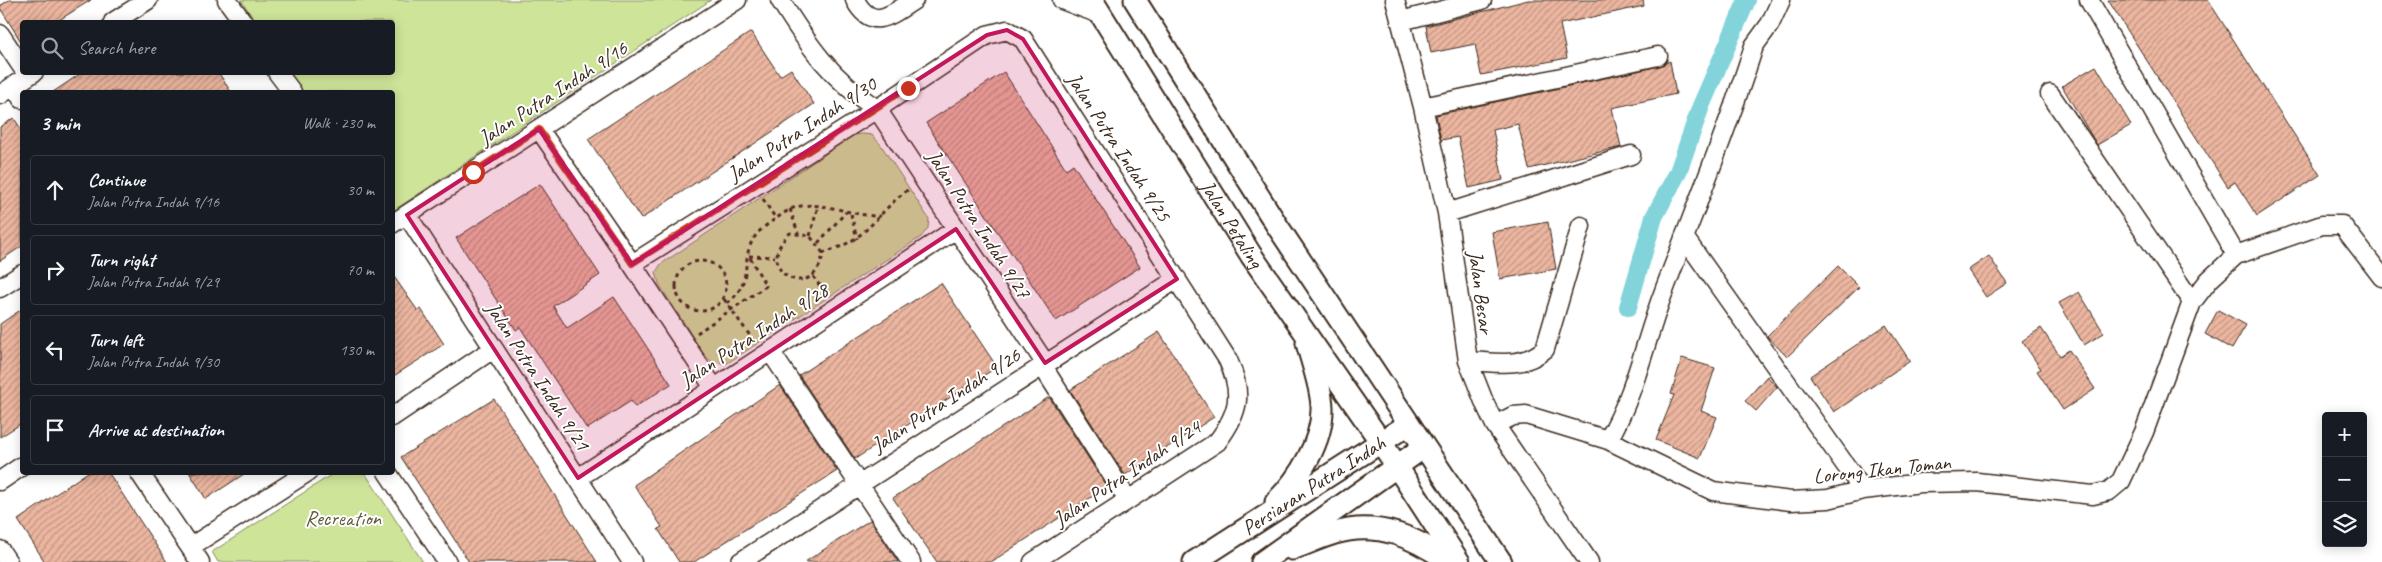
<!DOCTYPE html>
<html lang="en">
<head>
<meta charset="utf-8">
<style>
  body { margin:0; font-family:Caveat,sans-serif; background:#242831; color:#f1f3f6 }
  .controls { position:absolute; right:15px; bottom:15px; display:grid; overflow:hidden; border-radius:5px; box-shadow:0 2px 12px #0003 }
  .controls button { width:45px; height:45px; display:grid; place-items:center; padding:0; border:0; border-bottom:1px solid #363941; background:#171b24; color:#f1f3f6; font:25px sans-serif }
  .stop { position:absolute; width:15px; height:15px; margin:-11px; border:4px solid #c8321e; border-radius:50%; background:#fff }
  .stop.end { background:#c8321e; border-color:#fff; box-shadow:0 1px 5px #0008 }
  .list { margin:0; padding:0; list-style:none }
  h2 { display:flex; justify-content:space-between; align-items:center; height:65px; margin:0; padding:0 20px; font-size:21px }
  h2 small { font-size:16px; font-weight:400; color:#9ea1a6 }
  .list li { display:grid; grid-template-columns:32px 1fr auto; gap:15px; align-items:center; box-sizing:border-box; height:70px; margin:0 10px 10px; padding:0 10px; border:1px solid #363941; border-radius:5px }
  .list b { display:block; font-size:19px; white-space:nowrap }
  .list p { margin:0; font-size:16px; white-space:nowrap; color:#9ea1a6 }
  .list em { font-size:16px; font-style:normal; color:#9ea1a6 }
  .icon { flex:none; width:28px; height:28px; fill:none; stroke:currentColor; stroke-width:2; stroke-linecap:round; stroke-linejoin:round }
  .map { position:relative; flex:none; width:2382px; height:562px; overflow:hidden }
  .search { position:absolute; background:#171b24; box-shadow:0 2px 12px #0003; left:20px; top:20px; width:375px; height:55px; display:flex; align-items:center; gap:12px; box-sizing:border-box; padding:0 18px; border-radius:5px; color:#9ea1a6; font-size:19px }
  .panel { position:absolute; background:#171b24; box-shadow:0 2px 12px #0003; left:20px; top:90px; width:375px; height:385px; border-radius:5px }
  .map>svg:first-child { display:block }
  .park { fill:#cee499; stroke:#84875c }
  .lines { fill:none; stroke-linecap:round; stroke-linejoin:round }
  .canal { stroke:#82d4da; stroke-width:18 }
  .building { fill:url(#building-hatch); stroke:#3b2a1e }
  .minor-casing { stroke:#3b2a1e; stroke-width:21 }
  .major-casing { stroke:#3b2a1e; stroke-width:25 }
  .path { stroke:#3b2a1e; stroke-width:3; stroke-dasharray:4 4; stroke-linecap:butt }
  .minor { stroke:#fff; stroke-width:18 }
  .major { stroke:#fff; stroke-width:21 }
  .route { stroke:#c8321e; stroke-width:6 }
  .marked { fill:#c2185b; fill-opacity:0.2; stroke:#c2185b; stroke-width:4; stroke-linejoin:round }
  .labels { text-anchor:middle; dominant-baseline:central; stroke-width:4; stroke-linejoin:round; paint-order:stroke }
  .street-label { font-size:21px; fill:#3b2a1e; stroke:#fff }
  .park-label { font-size:21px; fill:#60583d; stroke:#fff }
</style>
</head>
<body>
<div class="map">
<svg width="2382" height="562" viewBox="0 0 2382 562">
  <defs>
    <pattern id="building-hatch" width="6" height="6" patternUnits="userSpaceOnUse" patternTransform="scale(1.25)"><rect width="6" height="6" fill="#ecb6a0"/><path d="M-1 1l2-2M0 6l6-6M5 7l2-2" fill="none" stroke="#c09482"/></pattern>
  </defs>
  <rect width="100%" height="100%" fill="#fff"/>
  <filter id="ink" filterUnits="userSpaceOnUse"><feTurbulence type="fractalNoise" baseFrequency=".02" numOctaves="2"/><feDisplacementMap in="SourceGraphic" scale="10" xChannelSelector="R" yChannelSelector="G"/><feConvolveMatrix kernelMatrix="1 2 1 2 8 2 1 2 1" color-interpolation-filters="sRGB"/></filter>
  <g filter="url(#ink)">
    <!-- park -->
    <path class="park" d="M241 0H711L393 211 392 92H301L288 73 392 72V22H256Z
      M863 134 872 135 881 145 929 219 928 228 921 237 726 364 711 361 705 356 659 284 656 272 661 264 854 135Z
      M365 473 423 562H218L212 552 334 473Z"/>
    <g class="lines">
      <!-- canal -->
      <path class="canal" d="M1628 307 1654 217 1678 172 1701 106 1747 0"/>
    </g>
    <!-- building -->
    <path class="building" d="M9 0H91L56 22H22V43L0 8V6Z
      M1528 0H1643L1644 6 1560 24 1567 58 1481 75 1475 44 1431 53 1426 26Z
      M2108 0H2208L2320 175 2257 216 2235 182 2228 187Z
      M751 32 780 76 791 69 814 104 641 219 588 139Z
      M1670 61 1676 94 1612 108 1621 147 1529 169 1518 124 1493 130 1503 180 1469 188 1458 137 1441 140 1436 115 1660 66Z
      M2096 66 2131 125 2097 145 2062 86Z
      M83 72H218L231 92H53Z
      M1004 72 1066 169 1073 164 1140 267 1056 321 926 123Z
      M14 118 22 131V246L0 261V127Z
      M540 184 600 275 553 306 567 328 614 297 671 384 635 407 631 401 587 429 520 327 516 330 456 238Z
      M1548 222 1556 269 1500 279 1492 232Z
      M1989 256 2007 283 1986 297 1968 270Z
      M1838 266 1859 287 1787 357 1767 336Z
      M392 274 418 311 421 309 444 344 392 377Z
      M941 283 997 367 855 459 799 375Z
      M2079 292 2104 333 2084 345 2059 303Z
      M22 309V423L0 437V324Z
      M2218 310 2246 325 2232 349 2205 334Z
      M1886 325 1910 361 1834 412 1810 376Z
      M2041 328 2060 356 2069 350 2095 389 2063 410 2037 371 2041 369 2022 341Z
      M1159 332 1214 417 1125 475 1070 390Z
      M1682 358 1715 368 1701 411 1717 417 1700 458 1656 440 1674 395 1671 394Z
      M1767 376 1777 387 1756 411 1745 401Z
      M780 385 837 471 694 562H679L658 529 662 527 634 485Z
      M1049 397 1107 487 991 562H937L893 498Z
      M494 399 550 488 597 562H469L401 457Z
      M88 472H108L167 562H45L18 520Z
      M189 472H247L206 499Z
      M870 520 898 562H805L840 539Z"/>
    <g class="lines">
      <defs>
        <path id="minor" d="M227 0 243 22
          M780 0C808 45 832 80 877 109L1045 363 1048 375 1128 500
          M855 0C872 32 891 15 914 0
          M1062 0 1102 15
          M1395 0 1423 107 1447 213 1468 361 1485 404 1495 425 1589 562
          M2089 0 2236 255
          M1401 21 1482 0
          M113 22 148 0
          M0 34 22 67
          M277 72 292 92
          M14 86 22 99
          M2050 94 2192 302
          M0 95 34 72
          M1423 107 1658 56
          M539 129 632 264 714 388
          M1447 213 1631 155
          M407 215 632 562
          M392 224 737 0
          M1684 237 1863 490
          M632 264 877 109 987 35 1007 30 1023 39 1228 360C1243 393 1240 412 1217 442L1033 562
          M0 288 22 274
          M770 351 911 562
          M1468 361C1497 362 1522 369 1545 349L1581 226
          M392 417 493 349
          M1495 425 1513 416 1526 415 1608 440 1713 491 1791 501 1828 499 1863 490 1921 483 1977 482 2093 495 2109 491 2121 481 2144 432 2192 302 2209 280 2236 255 2322 225H2342L2382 277
          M1608 440C1634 396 1644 346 1661 299 1692 215 1727 132 1754 46L1770 24 1781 0
          M139 472 200 562
          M387 472 447 562
          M578 478 956 229
          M0 481 22 466
          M190 547 308 472
          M0 550 8 562
          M740 562 1177 279"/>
        <g id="major">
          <path id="s1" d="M1092 0 1251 255 1381 442 1459 562"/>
          <path d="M1135 0 1278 227 1501 562"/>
          <path d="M1276 502C1299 479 1323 441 1322 407 1321 385 1312 363 1307 343"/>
          <path d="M1292 549C1306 544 1321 537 1335 533 1378 520 1416 538 1450 562"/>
          <path id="s2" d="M1194 562 1409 424"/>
          <path d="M1262 562 1424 447"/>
        </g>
      </defs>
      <!-- minor casing -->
      <use href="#minor" class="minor-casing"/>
      <!-- major casing -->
      <use href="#major" class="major-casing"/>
      <!-- path -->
      <path class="path" d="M763 199 776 219
        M790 209 798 233
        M851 214 857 239
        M810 236 818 206
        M818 243 846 212
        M823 253 810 236 790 233C749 271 816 306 823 253 871 239 874 214 909 189
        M749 256 775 257
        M676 286a25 25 0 1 1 50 0a25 25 0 1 1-50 0Z
        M813 276 827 296
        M724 299 755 343
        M727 303C754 284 740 259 754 238 759 230 769 223 777 218 784 213 792 207 801 206 828 202 854 217 881 216
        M697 333 766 286 749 256"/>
      <!-- minor -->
      <use href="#minor" class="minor"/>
      <!-- major -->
      <use href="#major" class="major"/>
    </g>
  </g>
  <g class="lines" filter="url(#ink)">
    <!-- route -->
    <path class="route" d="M473 172 539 129 632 264 908 88"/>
  </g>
  <!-- marked area -->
  <path class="marked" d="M1007 30 1023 39 1177 279 1045 363 956 229 578 478 407 215 539 129 632 264 987 35Z"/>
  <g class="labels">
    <!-- street labels -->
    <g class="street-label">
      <text transform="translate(553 93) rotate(-33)">Jalan Putra Indah 9/16</text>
      <text transform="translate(802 129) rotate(-33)">Jalan Putra Indah 9/30</text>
      <text transform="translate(1119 147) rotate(57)">Jalan Putra Indah 9/25</text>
      <text transform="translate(979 224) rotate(57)">Jalan Putra Indah 9/27</text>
      <text stroke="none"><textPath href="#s1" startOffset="264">Jalan Petaling</textPath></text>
      <text transform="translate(1481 292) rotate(82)">Jalan Besar</text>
      <text transform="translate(754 335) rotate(-33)">Jalan Putra Indah 9/28</text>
      <text transform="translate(538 376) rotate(57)">Jalan Putra Indah 9/21</text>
      <text transform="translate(946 400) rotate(-33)">Jalan Putra Indah 9/26</text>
      <text transform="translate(1882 469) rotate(-6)">Lorong Ikan Toman</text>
      <text transform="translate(1127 473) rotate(-34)">Jalan Putra Indah 9/24</text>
      <text stroke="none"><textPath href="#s2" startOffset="142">Persiaran Putra Indah</textPath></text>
    </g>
    <!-- park labels -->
    <g class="park-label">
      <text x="343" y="518">Recreation</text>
    </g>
  </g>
</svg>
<div class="controls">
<button>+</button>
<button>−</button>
<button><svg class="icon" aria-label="layers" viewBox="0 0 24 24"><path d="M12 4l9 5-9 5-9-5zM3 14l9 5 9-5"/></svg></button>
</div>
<div class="stop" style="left:473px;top:172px"></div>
<div class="stop end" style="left:908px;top:88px"></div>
<div class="search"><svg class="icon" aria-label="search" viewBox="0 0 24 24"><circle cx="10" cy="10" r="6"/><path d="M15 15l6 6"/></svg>Search here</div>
<section class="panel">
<h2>3 min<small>Walk · 230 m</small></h2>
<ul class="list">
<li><svg class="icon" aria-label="ahead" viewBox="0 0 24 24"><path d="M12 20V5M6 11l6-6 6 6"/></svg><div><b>Continue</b><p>Jalan Putra Indah 9/16</p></div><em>30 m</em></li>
<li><svg class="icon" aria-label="right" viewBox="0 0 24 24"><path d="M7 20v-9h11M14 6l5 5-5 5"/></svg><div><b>Turn right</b><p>Jalan Putra Indah 9/29</p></div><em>70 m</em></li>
<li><svg class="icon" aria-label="left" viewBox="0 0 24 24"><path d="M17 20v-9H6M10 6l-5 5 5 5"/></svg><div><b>Turn left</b><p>Jalan Putra Indah 9/30</p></div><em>130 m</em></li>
<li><svg class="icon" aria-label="arrive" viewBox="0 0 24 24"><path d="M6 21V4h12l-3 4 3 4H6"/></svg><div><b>Arrive at destination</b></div></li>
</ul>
</section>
</div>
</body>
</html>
